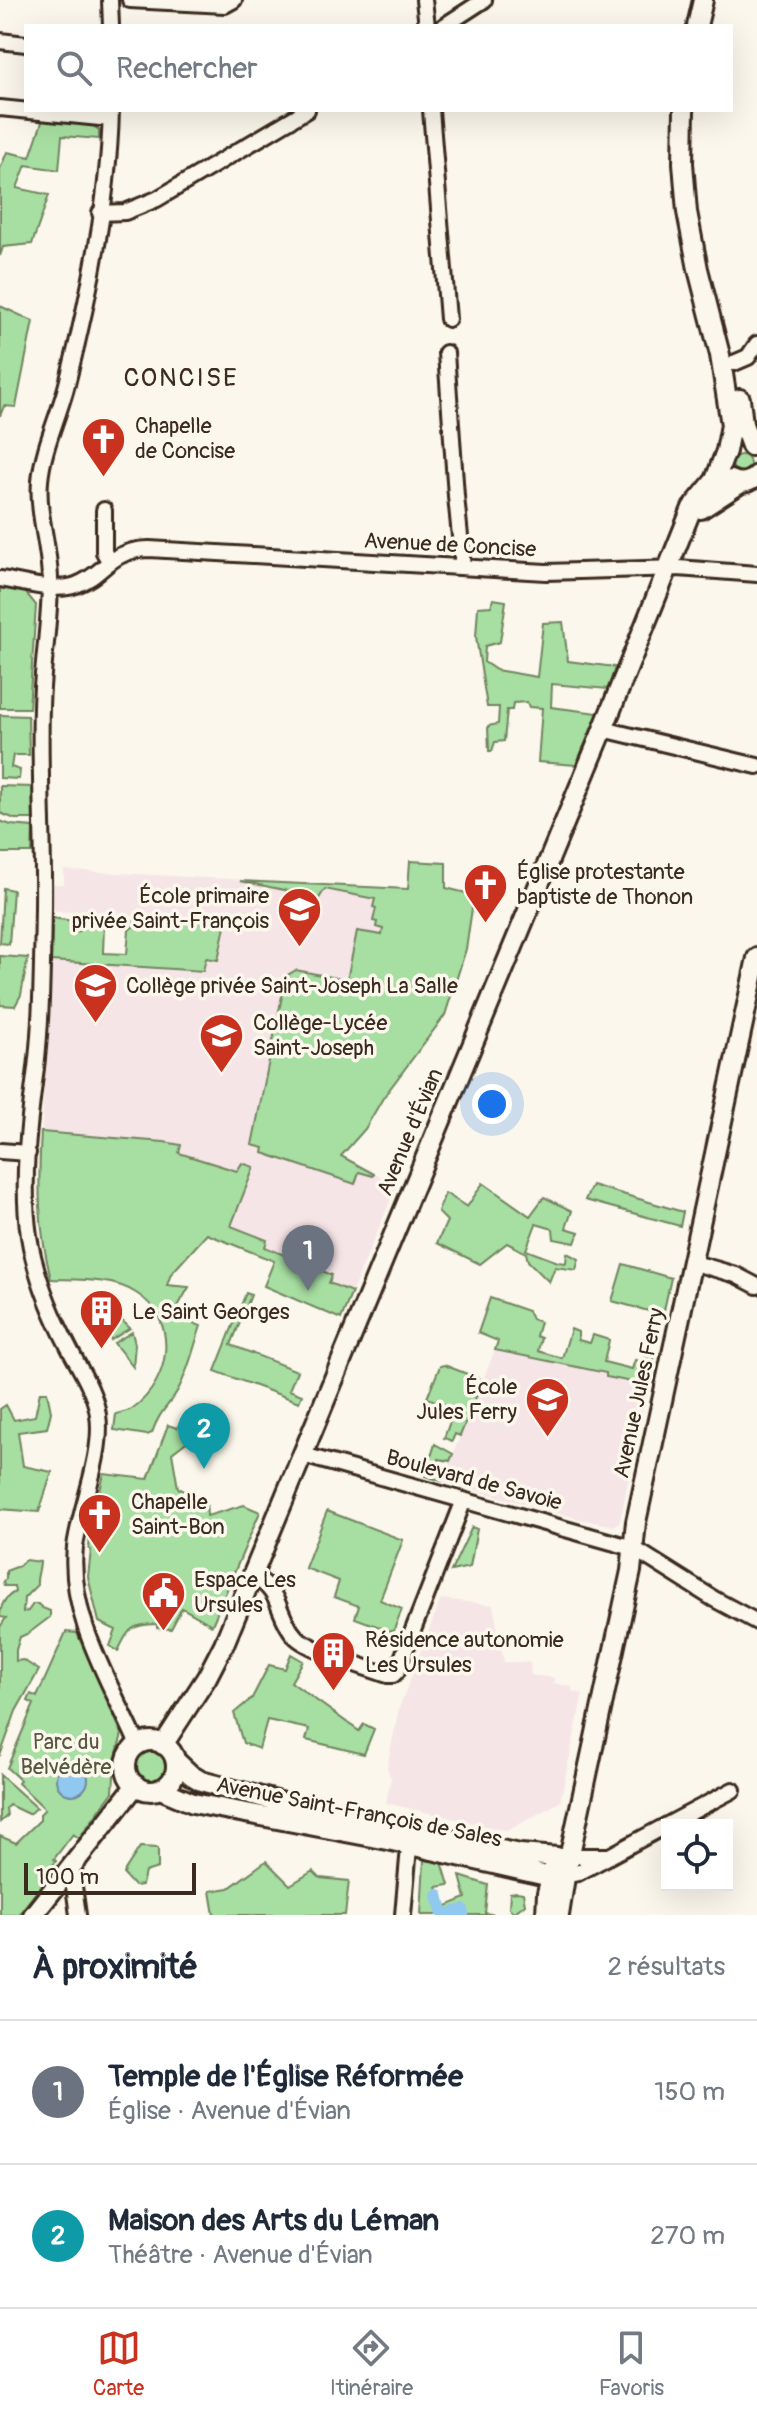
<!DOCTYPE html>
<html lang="fr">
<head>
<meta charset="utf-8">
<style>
  body { margin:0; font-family:Pangolin,sans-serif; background:#f6f6f7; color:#1f2937 }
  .controls { position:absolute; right:24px; bottom:24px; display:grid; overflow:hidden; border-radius:0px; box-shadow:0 8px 32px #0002 }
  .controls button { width:72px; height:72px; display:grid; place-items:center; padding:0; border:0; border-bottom:2px solid #e0e1e3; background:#fff; color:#1f2937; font:40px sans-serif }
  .scale { position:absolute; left:24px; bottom:20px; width:172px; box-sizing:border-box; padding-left:8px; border:4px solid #3b2a1e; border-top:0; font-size:22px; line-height:28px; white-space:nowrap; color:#3b2a1e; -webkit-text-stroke:6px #fbf7ec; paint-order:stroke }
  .you { position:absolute; left:492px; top:1104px; width:28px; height:28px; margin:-20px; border:6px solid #fff; border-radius:50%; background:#1a73e8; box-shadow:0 0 0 12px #1a73e833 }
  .badge { display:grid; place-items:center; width:52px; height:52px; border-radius:50%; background:#c8321e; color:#fff; font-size:26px; font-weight:700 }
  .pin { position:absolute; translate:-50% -66px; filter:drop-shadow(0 2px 4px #0008) }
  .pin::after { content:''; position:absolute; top:42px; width:28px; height:24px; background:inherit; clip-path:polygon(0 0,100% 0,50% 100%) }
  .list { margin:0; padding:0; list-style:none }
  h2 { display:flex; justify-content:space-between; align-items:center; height:104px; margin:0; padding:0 32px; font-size:34px }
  h2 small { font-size:26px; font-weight:400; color:#747a83 }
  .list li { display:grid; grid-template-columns:52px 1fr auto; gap:24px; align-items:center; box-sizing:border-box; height:144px; padding:0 32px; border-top:2px solid #e0e1e3 }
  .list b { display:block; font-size:30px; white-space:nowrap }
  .list p { margin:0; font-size:26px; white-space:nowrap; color:#747a83 }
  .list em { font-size:26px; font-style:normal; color:#747a83 }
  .icon { flex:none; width:44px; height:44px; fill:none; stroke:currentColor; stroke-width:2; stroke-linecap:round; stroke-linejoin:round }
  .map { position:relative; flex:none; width:757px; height:1915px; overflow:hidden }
  .search { position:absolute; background:#fff; box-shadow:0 8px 32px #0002; left:24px; right:24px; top:24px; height:88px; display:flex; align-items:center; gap:20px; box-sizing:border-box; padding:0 28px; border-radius:0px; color:#747a83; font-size:30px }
  .sheet { height:392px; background:#fff }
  nav { display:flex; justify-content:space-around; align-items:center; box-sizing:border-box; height:112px; border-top:2px solid #e0e1e3; background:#fff; font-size:22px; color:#747a83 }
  nav a { display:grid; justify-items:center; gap:4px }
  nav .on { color:#c8321e }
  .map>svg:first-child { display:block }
  .built { fill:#f6e5e7 }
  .green { fill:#a7dea1; stroke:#718460; stroke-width:2 }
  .water { fill:#91c8ef; stroke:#6f899b; stroke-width:2 }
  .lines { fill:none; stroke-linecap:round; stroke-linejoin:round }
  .canal { stroke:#91c8ef; stroke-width:12 }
  .street-casing { stroke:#3b2a1e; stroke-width:20 }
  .secondary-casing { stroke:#3b2a1e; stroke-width:24 }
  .street { stroke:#fbf7ec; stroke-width:14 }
  .secondary { stroke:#fbf7ec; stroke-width:18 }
  .labels { text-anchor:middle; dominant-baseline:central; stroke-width:7; stroke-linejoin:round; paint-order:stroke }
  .poi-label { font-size:22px; fill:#3b2a1e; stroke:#fbf7ec; text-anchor:start }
  .street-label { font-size:22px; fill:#3b2a1e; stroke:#fbf7ec }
  .park-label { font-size:22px; fill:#56573f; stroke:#fbf7ec }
  .quarter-label { font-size:26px; letter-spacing:2px; fill:#3b2a1e; stroke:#fbf7ec }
</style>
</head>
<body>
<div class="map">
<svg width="757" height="1915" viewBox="0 0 757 1915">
  <rect width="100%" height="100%" fill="#fbf7ec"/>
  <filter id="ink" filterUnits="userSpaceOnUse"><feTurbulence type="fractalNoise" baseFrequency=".0125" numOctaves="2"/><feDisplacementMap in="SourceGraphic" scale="16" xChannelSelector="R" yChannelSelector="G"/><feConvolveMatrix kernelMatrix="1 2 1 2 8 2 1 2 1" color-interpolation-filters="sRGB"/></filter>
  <g filter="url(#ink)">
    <!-- built -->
    <path class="built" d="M410 861 446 863V888L474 895 466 949 445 1015 383 1098 365 1129 341 1156 397 1185 352 1292 207 1234 171 1274 166 1286 51 1279 43 1248 38 1197 51 961 203 971 206 958 218 960 226 921 53 911V884H64V870L408 889Z
      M495 1350 606 1373V1377L648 1385 620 1521 614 1526 580 1519 442 1481Z
      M441 1599 493 1605 504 1662H530L531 1675 554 1678V1683L572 1687V1691L583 1694 560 1802 507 1831 386 1803 391 1778 387 1768 399 1708Z"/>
    <!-- green -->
    <path class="green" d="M43 119 90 124 99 130V139L62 136 59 170 26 165 17 188 49 195 32 244 3 247 0 256V169L7 152 30 157Z
      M0 306 33 321 16 407 4 406 0 416Z
      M732 464a9 9 0 1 1 18 0a9 9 0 1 1-18 0Z
      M0 585 22 588 36 605 29 708H0Z
      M493 599 506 601 500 642 485 646 484 662 496 670 537 677 543 623 563 622 568 661 615 667 608 689 552 684 551 707 598 713 576 765 538 762 542 708 529 707 527 702 513 703 512 710H507L504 741 495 742 492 751H489L488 726 498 724 499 707H487L476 637 478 607 491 606Z
      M0 715 28 716 29 755H13L11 767 20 770 19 779 0 778Z
      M0 786 33 787V819H15L0 813Z
      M0 821 11 825 33 827 32 853H0Z
      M410 861 446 863V888L474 895 466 949 445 1015 383 1098 365 1129 341 1156 374 1174 373 1176 359 1172 355 1184 263 1153 264 1148 252 1145 286 976 296 970 347 980 357 931 382 935 383 929 376 927 377 922 373 921 376 908 373 907 375 899 325 889 316 903 308 901 309 895 240 881 408 889Z
      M3 888 13 890 9 944 0 943Z
      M135 916 226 921 218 960 206 958 203 971 51 961 52 918 73 921 76 932 79 931 86 922H96L104 926 103 953 127 954 129 930 134 926Z
      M0 956 28 958 21 995 15 1006 0 1005Z
      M41 1132 164 1142 181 1145 179 1153 237 1171 242 1163 254 1167 231 1226 267 1240 265 1247 332 1275 329 1283 352 1292 341 1319 264 1286 274 1261 207 1234 171 1274 167 1285 189 1287 173 1315 201 1326C194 1346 189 1369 179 1388 169 1407 160 1409 152 1433L147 1435 114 1430 116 1414C121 1412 128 1412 133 1408 172 1380 179 1319 136 1293 113 1278 78 1280 51 1279 38 1228 38 1185 41 1132Z
      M483 1183 530 1216 544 1197 572 1211 566 1228 579 1232 575 1243 554 1239 553 1229 536 1224 526 1250 558 1262 566 1263 567 1253 579 1259 576 1270 555 1267 549 1282 528 1261 526 1253 507 1243 480 1264 437 1243 447 1221 438 1212 445 1193 467 1207Z
      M592 1185 683 1212 680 1226 585 1200Z
      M623 1264 671 1278 663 1315 612 1301Z
      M246 1293 251 1295 231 1345 297 1371 289 1390 302 1395 299 1402 215 1371Z
      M490 1298 528 1311 532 1319 540 1322 536 1336 541 1338 538 1351 562 1358 571 1329 578 1332V1340L590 1343 593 1335 609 1340 604 1362 632 1369 635 1360 644 1362 647 1351 655 1355 648 1385 606 1377V1373L495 1350 498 1341 478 1333Z
      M98 1303 104 1304 102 1311 117 1316 130 1328 111 1340 94 1309Z
      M132 1332 135 1344 133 1367 114 1343Z
      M444 1365 483 1380 460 1436 455 1434 452 1441 444 1438 455 1408 427 1398 440 1366Z
      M40 1392H47L51 1412 47 1428 18 1432 23 1466 52 1472 39 1512 0 1509V1409L6 1405 14 1420 35 1416Z
      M186 1414 204 1421 194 1428 195 1443 189 1440 172 1453 178 1488 206 1501 207 1516 244 1505 260 1512 212 1625 182 1608 171 1629 157 1628V1624C131 1625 130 1627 118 1651L110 1646 116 1630 99 1622 88 1577 91 1550 89 1549 90 1533 104 1474 148 1479 168 1425 177 1428Z
      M435 1444 453 1454 450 1461 439 1459 436 1469 446 1472 442 1481 425 1476Z
      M327 1511 403 1540 380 1600 402 1609 393 1632 355 1618 359 1606 334 1597 339 1581 305 1568Z
      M472 1527 477 1529 470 1567 451 1571Z
      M25 1560 40 1562C40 1571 36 1576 37 1585L24 1598 23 1612 28 1611 33 1604H38L42 1608 50 1611V1617L29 1633 20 1637 16 1650V1661L23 1660 39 1670 16 1711 0 1756V1627L6 1618 0 1617C0 1606 5 1597 15 1592L14 1586H4L3 1581 6 1579V1571L19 1566Z
      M66 1632 77 1633 122 1734 115 1761 113 1792 79 1838 73 1834 54 1859 56 1861 45 1876 47 1878 18 1915H0V1836L16 1843 40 1820V1814L45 1809 18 1783 20 1780 7 1768 34 1704 28 1701 31 1694 37 1697Z
      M291 1654 303 1661 291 1682 359 1731 364 1724 374 1729 364 1754 306 1740 309 1729 267 1720 259 1749 243 1743 234 1713 252 1698 269 1665 285 1669Z
      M135 1765a16 16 0 1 1 32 0a16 16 0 1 1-32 0Z
      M0 1775 37 1808 28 1814 9 1805 6 1808 7 1816 0 1822Z
      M140 1847 158 1848V1868L145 1872 142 1885 134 1886 124 1875 125 1870Z
      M424 1860 442 1862 449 1885 437 1887 444 1907 466 1898 460 1876 488 1885 485 1913 496 1915H421Z
      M266 1861 290 1885 313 1871 320 1878 349 1881 345 1915H214L210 1891 229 1888Z
      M517 1892 523 1893 525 1904 515 1912 512 1911 509 1908 510 1893Z"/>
    <!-- water -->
    <path class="water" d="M56 1779a16 16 0 1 1 32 0a16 16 0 1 1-32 0Z"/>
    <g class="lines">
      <!-- canal -->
      <path class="canal" d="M438 1895 443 1915
        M444 1915 463 1910V1915"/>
      <defs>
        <path id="street" d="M110 0 111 26
          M130 0 225 5 234 0
          M424 0 427 26
          M444 26 484 0
          M0 41 26 44
          M0 108 110 119
          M111 110C109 199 89 298 67 384 59 416 43 447 40 481 37 515 50 547 50 581 50 623 42 665 41 707 39 774 44 841 43 908 42 961 42 1016 36 1068 29 1122 21 1181 29 1236 35 1275 50 1311 68 1346 79 1368 95 1391 98 1415 104 1454 80 1507 75 1547 68 1618 111 1683 138 1745
          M431 110 448 319
          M100 213 125 212 157 199 307 110
          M446 353 456 496 463 567
          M734 363 748 357 757 344
          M104 510V552L109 561
          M0 579C23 582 54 593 76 585 105 575 108 550 149 549L546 572 678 568 757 574
          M603 729 757 766
          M0 1151 28 1153
          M691 1262 736 1275 757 1286
          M303 1455 633 1548 714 1599 757 1622
          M253 1576C283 1592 276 1615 295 1636 308 1650 367 1668 388 1675H393L397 1671 464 1500
          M667 1825 733 1790
          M561 1856H608
          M71 1865 78 1915
          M556 1877 578 1873 667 1825
          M403 1915 410 1836"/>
        <path id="secondary" d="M697 26 703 0
          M740 399 743 424 751 446
          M731 480C741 485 750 483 757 475
          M701 509 741 483
          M126 1766a25 25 0 1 1 50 0a25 25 0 1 1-50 0Z
          M163 1745 207 1677 224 1644 600 737 692 508 715 480 726 451 731 425 720 355 698 269 687 212 683 163 684 110
          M175 1760 191 1775 201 1781 322 1813 520 1854 557 1857
          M160 1789 193 1803 388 1840 551 1877
          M33 1915 136 1785
          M546 1915 547 1893 554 1866
          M559 1915 565 1877 631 1571 636 1522 757 958"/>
      </defs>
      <!-- street casing -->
      <use href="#street" class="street-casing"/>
      <!-- secondary casing -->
      <use href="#secondary" class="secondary-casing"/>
      <!-- street -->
      <use href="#street" class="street"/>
      <!-- secondary -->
      <use href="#secondary" class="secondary"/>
    </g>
  </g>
  <!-- icons -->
  <defs>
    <symbol id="church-pin" viewBox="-11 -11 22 30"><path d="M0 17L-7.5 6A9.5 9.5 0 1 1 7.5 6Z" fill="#c8321e" stroke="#fbf7ec"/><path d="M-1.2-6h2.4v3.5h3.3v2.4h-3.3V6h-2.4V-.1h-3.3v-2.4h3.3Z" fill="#fff"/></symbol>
    <symbol id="school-pin" viewBox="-11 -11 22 30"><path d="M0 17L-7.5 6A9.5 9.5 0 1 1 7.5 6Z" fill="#c8321e" stroke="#fbf7ec"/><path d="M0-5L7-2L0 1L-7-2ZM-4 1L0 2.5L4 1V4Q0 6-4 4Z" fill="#fff"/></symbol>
    <symbol id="building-pin" viewBox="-11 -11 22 30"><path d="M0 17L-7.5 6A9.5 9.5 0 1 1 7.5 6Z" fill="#c8321e" stroke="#fbf7ec"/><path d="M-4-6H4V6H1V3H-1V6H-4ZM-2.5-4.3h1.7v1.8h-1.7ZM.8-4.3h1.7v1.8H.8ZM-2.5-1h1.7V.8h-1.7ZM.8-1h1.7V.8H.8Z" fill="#fff"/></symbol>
    <symbol id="civic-pin" viewBox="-11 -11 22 30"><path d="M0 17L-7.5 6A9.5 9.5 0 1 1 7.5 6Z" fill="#c8321e" stroke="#fbf7ec"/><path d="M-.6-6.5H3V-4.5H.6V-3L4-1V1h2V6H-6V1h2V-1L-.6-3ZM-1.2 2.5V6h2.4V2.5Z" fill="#fff"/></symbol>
  </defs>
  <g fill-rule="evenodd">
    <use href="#church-pin" x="78" y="414" width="51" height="69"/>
    <use href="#church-pin" x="460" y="860" width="51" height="69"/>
    <use href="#school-pin" x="274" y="884" width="51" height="69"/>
    <use href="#school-pin" x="70" y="960" width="51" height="69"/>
    <use href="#school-pin" x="196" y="1010" width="51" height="69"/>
    <use href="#building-pin" x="76" y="1286" width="51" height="69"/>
    <use href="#school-pin" x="522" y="1374" width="51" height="69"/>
    <use href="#church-pin" x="74" y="1490" width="51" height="69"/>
    <use href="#civic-pin" x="138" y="1568" width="51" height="69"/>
    <use href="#building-pin" x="308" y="1628" width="51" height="69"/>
  </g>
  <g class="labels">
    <!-- poi labels -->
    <g class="poi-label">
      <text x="135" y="426">Chapelle<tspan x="135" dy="25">de Concise</tspan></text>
      <text x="517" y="872">Église protestante<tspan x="517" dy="25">baptiste de Thonon</tspan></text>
      <text x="269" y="896" text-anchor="end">École primaire<tspan x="269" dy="25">privée Saint-François</tspan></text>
      <text x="126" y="986">Collège privée Saint-Joseph La Salle</text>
      <text x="253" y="1023">Collège-Lycée<tspan x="253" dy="25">Saint-Joseph</tspan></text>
      <text x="132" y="1312">Le Saint Georges</text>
      <text x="517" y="1387" text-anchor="end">École<tspan x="517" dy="25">Jules Ferry</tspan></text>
      <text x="131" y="1502">Chapelle<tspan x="131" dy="25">Saint-Bon</tspan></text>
      <text x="194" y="1580">Espace Les<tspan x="194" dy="25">Ursules</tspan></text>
      <text x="365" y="1640">Résidence autonomie<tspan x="365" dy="25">Les Ursules</tspan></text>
    </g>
    <!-- street labels -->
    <g class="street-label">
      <text transform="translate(450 545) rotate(3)">Avenue de Concise</text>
      <text transform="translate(410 1132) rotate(-67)">Avenue d'Évian</text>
      <text transform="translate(639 1393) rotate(-78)">Avenue Jules Ferry</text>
      <text transform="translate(474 1480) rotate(15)">Boulevard de Savoie</text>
      <text transform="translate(359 1812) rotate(11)">Avenue Saint-François de Sales</text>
    </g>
    <!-- park labels -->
    <g class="park-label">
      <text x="66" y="1742">Parc du<tspan x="66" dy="25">Belvédère</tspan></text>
    </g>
    <!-- quarter labels -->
    <g class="quarter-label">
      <text x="181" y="378">CONCISE</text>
    </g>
  </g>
</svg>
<div class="controls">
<button><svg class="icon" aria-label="locate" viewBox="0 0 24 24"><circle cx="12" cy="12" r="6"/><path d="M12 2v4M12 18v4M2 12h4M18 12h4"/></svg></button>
</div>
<div class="scale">100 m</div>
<div class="you"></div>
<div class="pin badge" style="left:308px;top:1291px;background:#6b7280">1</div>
<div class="pin badge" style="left:204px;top:1469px;background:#0f9aa8">2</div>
<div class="search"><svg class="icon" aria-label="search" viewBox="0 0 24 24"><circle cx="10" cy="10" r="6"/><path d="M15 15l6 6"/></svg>Rechercher</div>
</div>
<section class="sheet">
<h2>À proximité<small>2 résultats</small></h2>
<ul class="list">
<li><span class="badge" style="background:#6b7280">1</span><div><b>Temple de l'Église Réformée</b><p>Église · Avenue d'Évian</p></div><em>150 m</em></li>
<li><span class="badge" style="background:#0f9aa8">2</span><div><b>Maison des Arts du Léman</b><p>Théâtre · Avenue d'Évian</p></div><em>270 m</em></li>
</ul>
</section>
<nav>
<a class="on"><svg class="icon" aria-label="map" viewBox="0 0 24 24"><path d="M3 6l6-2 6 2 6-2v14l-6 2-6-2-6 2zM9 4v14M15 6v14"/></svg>Carte</a>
<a><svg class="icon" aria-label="directions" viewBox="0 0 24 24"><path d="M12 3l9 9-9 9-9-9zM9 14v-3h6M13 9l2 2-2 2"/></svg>Itinéraire</a>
<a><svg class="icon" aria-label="saved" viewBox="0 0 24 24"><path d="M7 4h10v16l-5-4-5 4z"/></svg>Favoris</a>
</nav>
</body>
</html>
